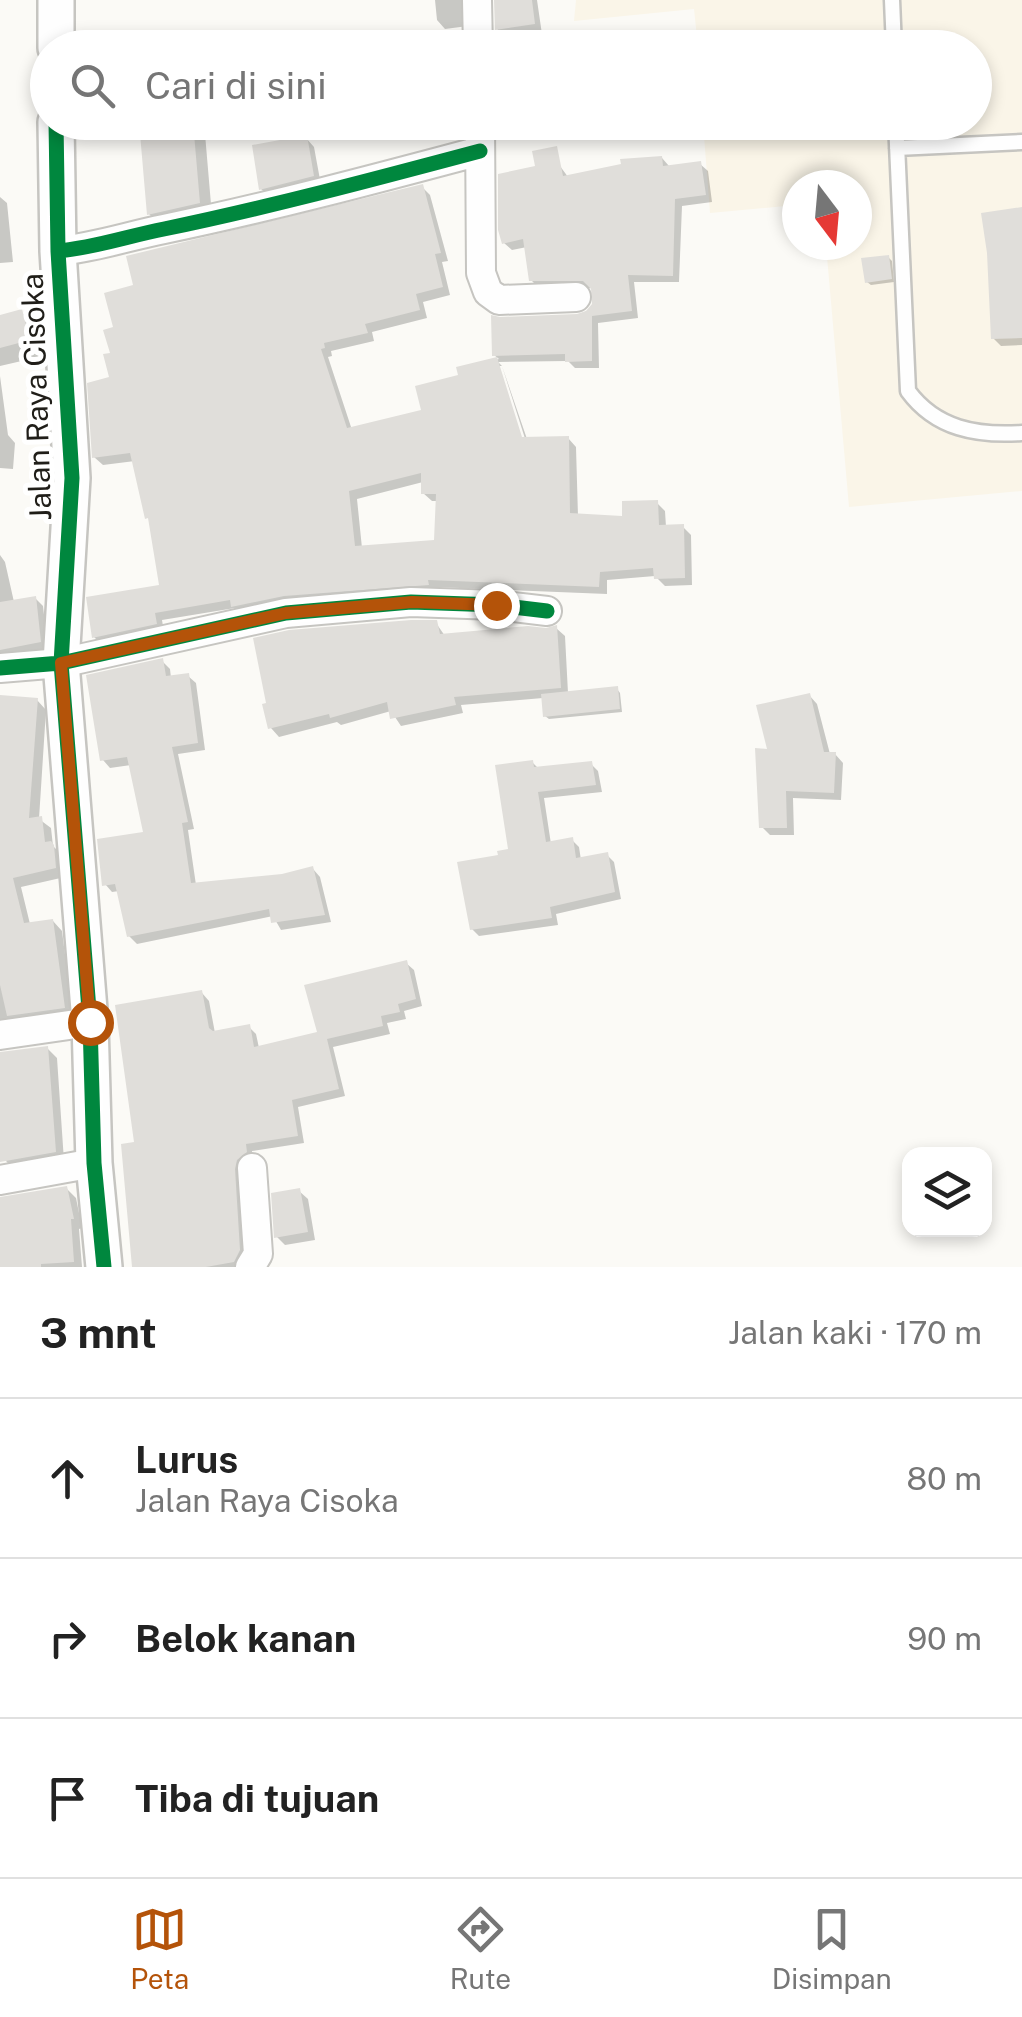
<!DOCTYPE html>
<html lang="id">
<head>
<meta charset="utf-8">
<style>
  body { margin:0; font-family:"Public Sans",sans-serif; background:#f2f2f2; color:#222 }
  .controls { position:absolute; right:30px; bottom:30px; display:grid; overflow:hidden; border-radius:20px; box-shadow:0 5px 15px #0003 }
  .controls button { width:90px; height:90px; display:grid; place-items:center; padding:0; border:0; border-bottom:2px solid #e0e0e0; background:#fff; color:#222; font:50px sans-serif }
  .compass { position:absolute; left:782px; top:170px; width:90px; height:90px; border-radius:50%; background:#fff; box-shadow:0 5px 15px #0003; rotate:164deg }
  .stop { position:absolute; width:30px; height:30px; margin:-22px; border:8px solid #b45309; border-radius:50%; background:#fff }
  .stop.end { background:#b45309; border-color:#fff; box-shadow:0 2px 10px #0008 }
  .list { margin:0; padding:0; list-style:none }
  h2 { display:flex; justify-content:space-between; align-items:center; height:130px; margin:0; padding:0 40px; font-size:42px }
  h2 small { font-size:32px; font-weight:400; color:#767676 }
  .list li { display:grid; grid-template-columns:65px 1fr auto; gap:30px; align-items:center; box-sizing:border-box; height:160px; padding:0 40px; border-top:2px solid #e0e0e0 }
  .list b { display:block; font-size:38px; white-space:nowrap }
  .list p { margin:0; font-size:32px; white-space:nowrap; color:#767676 }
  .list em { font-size:32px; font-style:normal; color:#767676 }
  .icon { flex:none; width:55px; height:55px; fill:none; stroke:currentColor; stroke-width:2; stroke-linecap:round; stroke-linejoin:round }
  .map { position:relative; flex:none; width:1022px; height:1267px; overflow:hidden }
  .search { position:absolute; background:#fff; box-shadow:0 5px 15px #0003; left:30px; right:30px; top:30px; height:110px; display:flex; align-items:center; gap:25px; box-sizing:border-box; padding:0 35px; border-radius:55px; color:#767676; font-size:38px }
  .sheet { height:610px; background:#fff }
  nav { display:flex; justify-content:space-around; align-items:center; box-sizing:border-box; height:140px; border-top:2px solid #e0e0e0; background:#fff; font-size:28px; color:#767676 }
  nav a { display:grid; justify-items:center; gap:5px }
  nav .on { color:#b45309 }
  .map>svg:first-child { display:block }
  .built { fill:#faf5e8 }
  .shadow { fill:#0003; fill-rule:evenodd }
  .building { fill:#e0deda; fill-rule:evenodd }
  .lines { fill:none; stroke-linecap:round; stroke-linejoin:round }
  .service-casing { stroke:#c6c5c1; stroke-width:19 }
  .minor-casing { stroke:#c6c5c1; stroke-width:32 }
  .tertiary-casing { stroke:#c6c5c1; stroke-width:40 }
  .service { stroke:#fefefe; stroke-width:14 }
  .minor { stroke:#fefefe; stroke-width:28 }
  .tertiary { stroke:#fefefe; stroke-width:35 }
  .cycleway-casing { stroke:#fff; stroke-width:21 }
  .cycleway { stroke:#00873e; stroke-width:15 }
  .route { stroke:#b45309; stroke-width:12 }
  .labels { text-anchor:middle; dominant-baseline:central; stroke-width:10; stroke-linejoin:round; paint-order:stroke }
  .street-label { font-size:30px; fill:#201e19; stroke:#fff }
</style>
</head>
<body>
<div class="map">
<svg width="1022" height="1267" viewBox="0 0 1022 1267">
  <rect width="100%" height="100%" fill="#fbfaf6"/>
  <!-- built -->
  <path class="built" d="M576 0H1022V491L849 507 826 245H857V185H797V205L710 213 703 123 974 122V48L698 47 694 9 574 21Z"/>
  <!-- shadow -->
  <path class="shadow" d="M435 0H470L468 26 445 29 437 20Z
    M497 0H537L544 48H498Z
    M640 35 649 48H590V45Z
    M141 122H204L212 216 162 227 149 214Z
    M530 122H558L560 134 539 139 531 132Z
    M306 138 314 147 321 185 270 197 261 189Z
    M662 158 669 166 700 164 708 171 712 202 682 206 679 282H634L638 318 598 323 599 368H575L568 361 498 362 502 366H497L524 449 528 448 502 366 527 439 568 438 576 447 578 516 625 519 657 503 665 511 666 527H683L691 535 692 585 665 586 655 576 607 580V594L435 587 436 593 242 614 235 608 162 620 164 632 102 645 94 637 162 587 151 521 135 461 103 465 94 457 112 379 422 187 430 195 448 261 442 262 450 295 423 302 427 318 372 332 374 341 331 351 332 356 328 357 352 430 424 411 461 376 459 369 499 359 494 355 593 308 594 288H539L531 280 527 247 512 250 504 243 560 166 568 177ZM423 482V493L432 501H438L436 542 362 548 357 499Z
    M0 197 7 203 13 262 0 263Z
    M1022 210V345L1001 346 993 338Z
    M888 257 892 261 894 282 871 285 867 282Z
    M21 312 30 320 39 357 0 366V318Z
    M0 376 8 435 15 443 13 469 0 468Z
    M0 555 5 562 14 602 35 598 43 606 48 650 0 659Z
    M436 623 445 636 556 628 565 636 568 693 617 689 620 693 622 712 549 719 545 716 543 698 461 705 463 713 401 726 391 711 341 725 337 722 279 737 271 728Z
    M162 661 170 669 171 678 188 676 196 683 205 750 178 754 194 829 188 830 196 885 282 876 313 869 320 877 331 922 281 930 273 916 137 944 129 936 119 891 112 892 105 884 146 834 131 765 110 768 103 760Z
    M809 695 817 704 830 754H835L843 763 841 800 793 798 794 835H770L762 827 770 751Z
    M0 698 37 700 46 710 39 819 51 828 53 846 61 854 65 877 21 887 30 924 53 921 62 931 73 1017 0 1032Z
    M532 762 539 769 591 764 598 771 602 792 544 798 551 844 572 840 579 847 581 860 607 855 614 862 621 899 556 914 558 925 479 936 472 929 501 857 511 850Z
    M406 963 414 970 422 1006 404 1011 406 1019 387 1023 390 1034 333 1047 345 1096 298 1107 304 1143 252 1151 247 1258 243 1267H138L137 1144 202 993 209 1001 215 1033 249 1027 256 1034 259 1048 320 1034Z
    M47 1048 57 1058 64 1161 15 1170 6 1161 0 1053Z
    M66 1188 76 1198 82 1228 79 1229 82 1267H0V1199Z
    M299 1191 308 1199 315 1240 285 1245 277 1237Z"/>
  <!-- building -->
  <path class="building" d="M494 0H532L535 24 495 30Z
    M139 122H193L200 203 147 215Z
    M307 135 314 176 259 190 252 145Z
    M557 146 563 176 621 164 620 159 662 156 663 166 701 161 706 195 675 199 673 276 628 275 632 311 592 316V361L565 362V354L492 356 491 315 500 317 577 314 586 311 592 304 591 289 583 281H529L523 239 502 244 498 230V174L535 166 532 151Z
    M423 184 441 253 435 254 443 287 416 294 420 310 365 324 368 333 324 343 325 348 321 349 347 428 421 410 415 386 458 375 456 367 497 357 522 437 569 436 570 513 622 516V501L658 500 659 525 684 524 685 578 654 579 653 568 600 572 599 587 428 580 429 585 284 596 231 607 230 600 155 613 157 624 92 638 86 597 159 585 148 518 145 519 130 453 92 458 87 383 109 377 103 354 110 353 103 330 113 327 104 293 133 285 126 256ZM421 473V494H436L434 540 355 546 349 491Z
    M1022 207V338L991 339 987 253 981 213Z
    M889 255 892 279 865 283 861 258Z
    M22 309 30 340 0 348V315Z
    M36 596 41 642 0 650V602Z
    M411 620H437L440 634 528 626 546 628 557 625 561 688 454 697 456 705 390 719 387 702 330 718 329 714 268 729 262 704 266 703 253 638 289 630Z
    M163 658 166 676 189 673 198 743 172 747 188 822 182 823 191 883 282 874 313 866 325 915 271 923 269 909 127 937 115 884 102 886 97 839 143 832 127 757 100 761 86 675Z
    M618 686 620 709 543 717 541 694Z
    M810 693 824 752H836L834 793 786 791 787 828H759L755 748 767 749 756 705Z
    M0 695 38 698 29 818 42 816 45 842 51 841 54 845 56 868 13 878 24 923 53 919 65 1008 7 1016 0 985Z
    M533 760 534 767 592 761 596 785 538 792 546 842 573 837 576 858 608 852 615 892 550 907 552 918 470 930 457 862 498 855 497 851 508 849 495 765Z
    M407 960 416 999 398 1004 400 1012 381 1016 383 1026 327 1039 339 1089 292 1100 298 1136 246 1144 247 1152 237 1160 235 1169 240 1250 234 1262 206 1267H132L121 1144 134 1142 115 1005 202 990 209 1028 213 1031 250 1024 254 1047 317 1032 304 985Z
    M48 1046 56 1152 0 1162V1052Z
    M67 1186 74 1219H71L74 1262 41 1264V1267H0V1197Z
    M300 1188 308 1232 274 1238 271 1193Z"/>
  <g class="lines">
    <defs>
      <path id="service" d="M892 0 894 48
        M896 122 908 391C936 429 977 436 1022 433
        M897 148 1022 142"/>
      <path id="minor" d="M477 0 478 48
        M480 122 481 273 488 292 499 300 576 297
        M58 251C94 248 128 236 164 229 270 207 375 179 480 151
        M0 668 61 663 286 613 411 602 496 605 547 611
        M0 1035 90 1022
        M0 1180 94 1163
        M250 1267 258 1254 252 1168"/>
      <path id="tertiary" d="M56 48V0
        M56 122 58 251 72 478 61 663 90 1022 94 1163 104 1267"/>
    </defs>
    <!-- service casing -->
    <use href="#service" class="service-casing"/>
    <!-- minor casing -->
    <use href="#minor" class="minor-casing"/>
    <!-- tertiary casing -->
    <use href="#tertiary" class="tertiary-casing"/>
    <!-- service -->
    <use href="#service" class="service"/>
    <!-- minor -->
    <use href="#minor" class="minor"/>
    <!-- tertiary -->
    <use href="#tertiary" class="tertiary"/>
    <defs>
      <path id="cycleway" d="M56 122 58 251 72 478 61 663 90 1022 94 1163 104 1267
        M58 251C94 248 128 236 164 229 270 207 375 179 480 151
        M0 668 61 663 286 613 411 602 496 605 547 611"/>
    </defs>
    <!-- cycleway casing -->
    <use href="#cycleway" class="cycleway-casing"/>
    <!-- cycleway -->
    <use href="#cycleway" class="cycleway"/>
  </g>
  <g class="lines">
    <!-- route -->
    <path class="route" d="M90 1022 61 663 286 613 412 602 496 605"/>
  </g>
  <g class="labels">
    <!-- street labels -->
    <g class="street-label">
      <text transform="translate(36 397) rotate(-92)">Jalan Raya Cisoka</text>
    </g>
  </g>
</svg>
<div class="controls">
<button><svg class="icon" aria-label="layers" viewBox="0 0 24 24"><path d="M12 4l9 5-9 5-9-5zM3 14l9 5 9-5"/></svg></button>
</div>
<svg class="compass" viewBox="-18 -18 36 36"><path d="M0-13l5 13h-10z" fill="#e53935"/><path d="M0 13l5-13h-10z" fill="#767676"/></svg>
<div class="stop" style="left:90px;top:1022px"></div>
<div class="stop end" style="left:496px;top:605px"></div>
<div class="search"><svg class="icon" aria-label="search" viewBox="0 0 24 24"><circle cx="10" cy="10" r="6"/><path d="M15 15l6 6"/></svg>Cari di sini</div>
</div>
<section class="sheet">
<h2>3 mnt<small>Jalan kaki · 170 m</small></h2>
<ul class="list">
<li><svg class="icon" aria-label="ahead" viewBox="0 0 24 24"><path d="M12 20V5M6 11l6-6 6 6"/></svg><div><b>Lurus</b><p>Jalan Raya Cisoka</p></div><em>80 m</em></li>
<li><svg class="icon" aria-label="right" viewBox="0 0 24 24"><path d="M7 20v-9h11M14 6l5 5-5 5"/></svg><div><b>Belok kanan</b></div><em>90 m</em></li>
<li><svg class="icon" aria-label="arrive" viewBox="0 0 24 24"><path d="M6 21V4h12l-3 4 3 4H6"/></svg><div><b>Tiba di tujuan</b></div></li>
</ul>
</section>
<nav>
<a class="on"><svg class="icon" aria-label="map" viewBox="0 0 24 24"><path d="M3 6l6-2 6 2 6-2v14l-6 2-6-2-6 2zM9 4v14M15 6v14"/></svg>Peta</a>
<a><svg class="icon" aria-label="directions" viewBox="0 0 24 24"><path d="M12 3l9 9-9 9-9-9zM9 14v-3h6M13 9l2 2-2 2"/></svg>Rute</a>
<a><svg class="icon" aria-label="saved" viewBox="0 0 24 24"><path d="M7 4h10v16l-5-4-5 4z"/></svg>Disimpan</a>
</nav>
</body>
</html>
